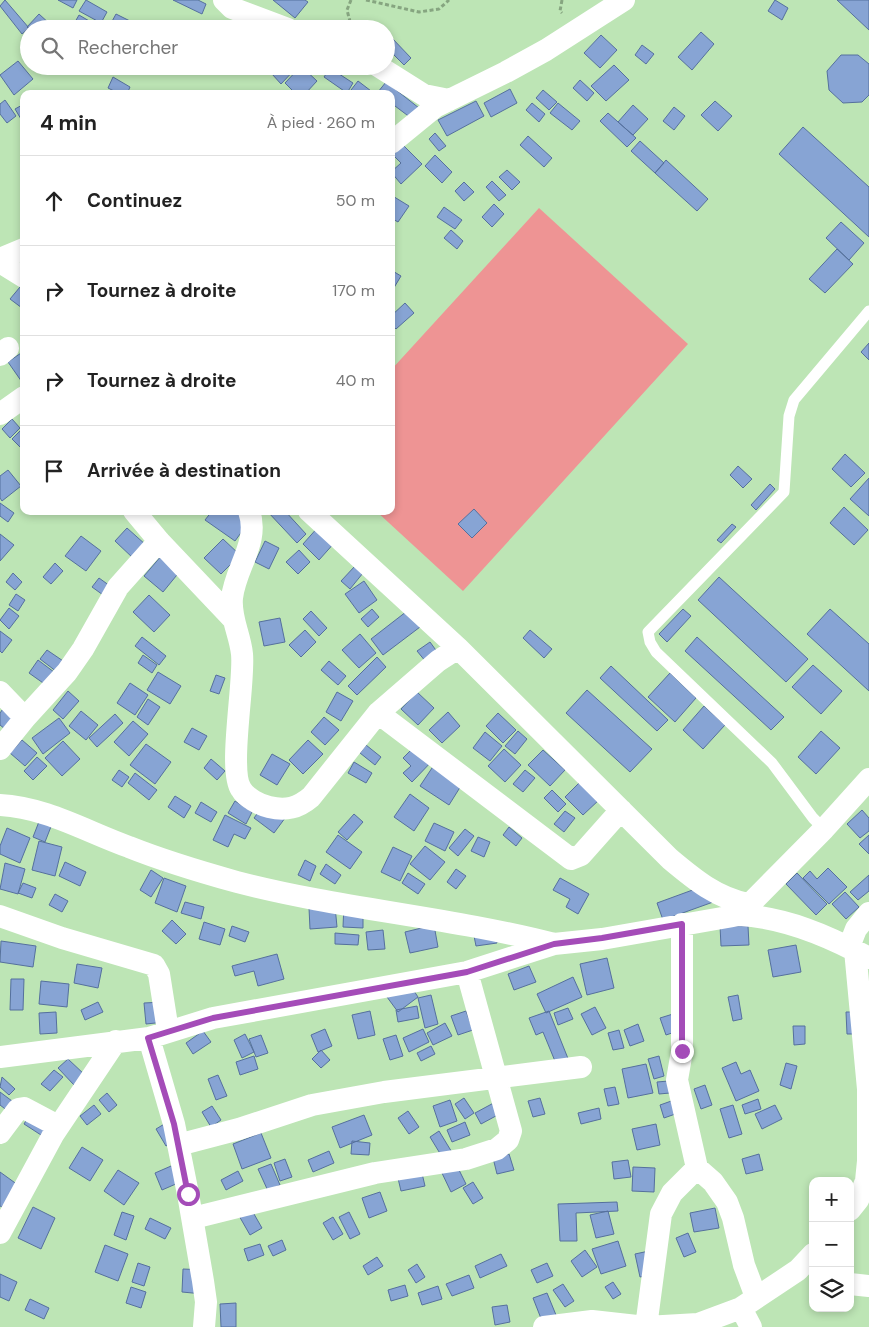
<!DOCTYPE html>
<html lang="fr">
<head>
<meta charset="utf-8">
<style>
  body { margin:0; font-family:"DM Sans",sans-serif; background:#f6f6f6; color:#222 }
  .controls { position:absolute; right:15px; bottom:15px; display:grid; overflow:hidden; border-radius:10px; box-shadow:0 2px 8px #0003 }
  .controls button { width:45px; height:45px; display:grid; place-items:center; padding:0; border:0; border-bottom:1px solid #e0e0e0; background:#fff; color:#222; font:25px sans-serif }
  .stop { position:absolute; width:15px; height:15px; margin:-11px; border:4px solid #a44cb8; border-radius:50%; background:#fff }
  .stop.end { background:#a44cb8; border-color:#fff; box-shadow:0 1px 5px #0008 }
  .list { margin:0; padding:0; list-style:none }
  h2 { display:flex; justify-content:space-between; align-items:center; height:65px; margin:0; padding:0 20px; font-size:21px }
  h2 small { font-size:16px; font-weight:400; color:#767676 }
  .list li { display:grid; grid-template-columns:32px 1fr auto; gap:15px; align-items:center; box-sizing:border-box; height:90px; padding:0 20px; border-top:1px solid #e0e0e0 }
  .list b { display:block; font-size:19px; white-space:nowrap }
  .list em { font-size:16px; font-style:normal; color:#767676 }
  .icon { flex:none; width:28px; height:28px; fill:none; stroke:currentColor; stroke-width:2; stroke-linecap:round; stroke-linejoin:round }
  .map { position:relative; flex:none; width:869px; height:1327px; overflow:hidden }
  .search { position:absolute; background:#fff; box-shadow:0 2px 8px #0003; left:20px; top:20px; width:375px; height:55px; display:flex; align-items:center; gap:12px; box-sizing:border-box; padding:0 18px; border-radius:28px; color:#767676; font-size:19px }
  .panel { position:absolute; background:#fff; box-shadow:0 2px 8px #0003; left:20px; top:90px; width:375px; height:425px; border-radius:10px }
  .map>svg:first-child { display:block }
  .green { fill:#ee9494 }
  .building { fill:#87a4d4; stroke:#55709d }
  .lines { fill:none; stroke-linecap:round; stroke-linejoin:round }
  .path { stroke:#86a580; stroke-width:3; stroke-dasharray:4 2.5; stroke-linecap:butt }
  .service { stroke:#fff; stroke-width:11 }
  .minor { stroke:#fff; stroke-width:22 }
  .route { stroke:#a44cb8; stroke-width:6 }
</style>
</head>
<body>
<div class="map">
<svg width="869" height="1327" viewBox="0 0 869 1327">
  <rect width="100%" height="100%" fill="#bde5b5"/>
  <!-- green -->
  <path class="green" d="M539 208 688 344 463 591 376 511H391V370Z"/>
  <!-- building -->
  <path class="building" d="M5 0 29 28 22 34 0 6Z
    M58 0H77L73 8Z
    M86 0 107 12 101 23 79 11Z
    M173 0H198L206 4 202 14Z
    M273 0H305L308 2 295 18Z
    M775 0 788 8 782 20 768 11Z
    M837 0H869V30Z
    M39 14 51 25 47 29H29L27 27Z
    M116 14 144 28 143 29H117L110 25Z
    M79 15 96 25 94 29H71Z
    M701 32 714 44 692 70 678 57Z
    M601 35 617 50 600 68 584 53Z
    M391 37 411 58 404 65 386 47V42Z
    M642 45 654 54 646 64 635 55Z
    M841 55H858L869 64V95L862 102 843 103 829 90 827 71Z
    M18 61 33 79 14 95 0 75Z
    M614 65 629 80 606 101 591 86Z
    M279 66H298L281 84 272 74Z
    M301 66 317 81 305 94H296L285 83Z
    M330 68 353 83 347 93 324 77Z
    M113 77 130 87 127 94H120L108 88Z
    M580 80 594 93 587 101 573 88Z
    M358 81 375 94H356L351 90Z
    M386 82 419 108 411 118 391 103V94L378 92Z
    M510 89 517 103 491 117 484 103Z
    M543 90 557 102 549 110 536 98Z
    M5 100 16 116 7 123 0 114V104Z
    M476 101 484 116 447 136 438 120Z
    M715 101 732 116 718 131 701 115Z
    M532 103 545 114 539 122 526 110Z
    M558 103 580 121 572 130 550 113Z
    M24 104V124L15 109Z
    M633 105 648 119 633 135 618 122Z
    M674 107 685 116 674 130 663 121Z
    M608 113 636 138 627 147 600 121Z
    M803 127 869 187V237L779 154Z
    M435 133 446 146 439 151 429 139Z
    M528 136 552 158 544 167 520 145Z
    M640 141 664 163 655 173 631 151Z
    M403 145 422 164 401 184 391 172 401 163 393 155Z
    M435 155 452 172 442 183 425 166Z
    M666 160 708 199 697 211 655 173Z
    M507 170 520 182 512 190 499 177Z
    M492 181 506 195 499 201 486 187Z
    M464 182 474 192 464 201 455 191Z
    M391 195 409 206 398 222 391 218Z
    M494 204 504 214 492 227 482 217Z
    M444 207 462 220 455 229 437 217Z
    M841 222 864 243 849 260 826 238Z
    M451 230 463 241 457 249 444 238Z
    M837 249 853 264 825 293 809 279Z
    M391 270 401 276 392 291 391 290Z
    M20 287 24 289 22 308 10 299Z
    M405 303 414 313 396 329 391 324V316Z
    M869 343V360L861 352Z
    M24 351V385L8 362Z
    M12 419 20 428 10 438 2 429Z
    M22 429 24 431V451L12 439Z
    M845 454 865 473 851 487 832 469Z
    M738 466 752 479 743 488 730 475Z
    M8 470 21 486 2 501 0 498V476Z
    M869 478V516L850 499Z
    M770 484 775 489 756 510 751 505Z
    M0 503 14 513 8 522 0 516Z
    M844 507 868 530 854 545 830 523Z
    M474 509 487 523 472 538 458 524Z
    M212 511H243L248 523 235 541 205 520Z
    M267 511H285L306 534 297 543Z
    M732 524 736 527 721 543 717 540Z
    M319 526 336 541 319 560 303 544Z
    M127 528 146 545 134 559 115 541Z
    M0 534 14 545 0 561Z
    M81 536 101 551 86 571 65 556Z
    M223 539 240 555 221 574 204 558Z
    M265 541 279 548 269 569 255 562Z
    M299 550 310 562 298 574 286 562Z
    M162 555 181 570 163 592 144 576Z
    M55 563 63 571 51 584 43 577Z
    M355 566 363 573 350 589 341 581Z
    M13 573 22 582 15 590 6 582Z
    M719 577 808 659 786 682 698 600Z
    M99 578 117 591 110 600 92 587Z
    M364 581 377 600 359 613 345 594Z
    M16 594 25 600 18 611 9 605Z
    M149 595 170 615 154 632 133 612Z
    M9 608 19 616 9 629 0 620Z
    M411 608 424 624 383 655 371 639Z
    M372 609 379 617 368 627 361 619Z
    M683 609 691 616 667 642 659 634Z
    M830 609 869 644V691L807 634Z
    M311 611 327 628 319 636 303 619Z
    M280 618 285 642 264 646 259 622Z
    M305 630 316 642 301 657 289 645Z
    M530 630 552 649 544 658 523 638Z
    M0 631 12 640 2 653 0 651Z
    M360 634 376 653 359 668 342 650Z
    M142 637 166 656 159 665 135 646Z
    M697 637 784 717 771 730 685 651Z
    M430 642 438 653 426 662 417 651Z
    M47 650 69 665 61 675 40 659Z
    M143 655 157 665 152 673 138 663Z
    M377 657 386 667 357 695 348 686Z
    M38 660 62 678 53 690 29 673Z
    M329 661 346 676 338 685 321 670Z
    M813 665 842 691 821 714 792 687Z
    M611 666 668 720 657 731 600 678Z
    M158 672 181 686 170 704 147 690Z
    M670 673 696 698 675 722 648 697Z
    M216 675 225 678 219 694 210 691Z
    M130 683 148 695 135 715 117 703Z
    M587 690 652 749 630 772 566 713Z
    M68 691 79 701 63 719 53 710Z
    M337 692 353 701 341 721 326 712Z
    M417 692 434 708 418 725 401 709Z
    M148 699 160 707 148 725 137 717Z
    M5 706 21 719 10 733 0 725V713Z
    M704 706 725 725 703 749 683 730Z
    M81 711 98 725 86 740 69 726Z
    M448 712 460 726 442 743 429 730Z
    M498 713 516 730 503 743 486 726Z
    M115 714 123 723 97 747 89 738Z
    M324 717 339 730 325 745 311 732Z
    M59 718 70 733 43 754 32 738Z
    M133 721 148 734 129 756 114 742Z
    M192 728 207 736 199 750 184 742Z
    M518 731 527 739 515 754 505 746Z
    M821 731 840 748 816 774 798 757Z
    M485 732 502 746 490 761 473 748Z
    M22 740 37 753 25 766 10 753Z
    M308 740 323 754 303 774 289 760Z
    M63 741 80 759 62 776 45 758Z
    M419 742 435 758 412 782 403 773 411 766 403 758Z
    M146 744 171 762 155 784 130 765Z
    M366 745 381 757 375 765 360 753Z
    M504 749 521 765 505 782 488 766Z
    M543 750 565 770 550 786 528 765Z
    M272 754 290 764 277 785 260 775Z
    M37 757 47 766 33 780 24 771Z
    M211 759 225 771 217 780 204 768Z
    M354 762 372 773 366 783 348 773Z
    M436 762 464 781 449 805 420 786Z
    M119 770 129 777 122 787 112 780Z
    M525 770 535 778 523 792 513 784Z
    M135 773 157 790 149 800 128 783Z
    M582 780 600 799 583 815 565 797Z
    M552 790 566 804 558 812 544 798Z
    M410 794 429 808 414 831 394 817Z
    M175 796 191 806 184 818 168 807Z
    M268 799 288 814 274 833 254 818Z
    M235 801 252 812 246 824 228 813Z
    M201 802 217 812 211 822 195 813Z
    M862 810 869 818V831L860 838 847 824Z
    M565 811 575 818 564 832 554 824Z
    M354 814 363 822 347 840 338 832Z
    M225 815 251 828 245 839 234 834 228 847 213 840Z
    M40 819 52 824 45 842 33 837Z
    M434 823 454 832 445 851 425 841Z
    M509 827 522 838 516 846 503 835Z
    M7 828 30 838 20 863 0 854V846Z
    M465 829 474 836 458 856 449 848Z
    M338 835 362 852 350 869 326 852Z
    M869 835V854L859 844Z
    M478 837 490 842 484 857 471 851Z
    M39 841 62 847 55 876 32 870Z
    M425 846 445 862 430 880 410 864Z
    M393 847 412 856 400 881 381 872Z
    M305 860 316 866 310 881 298 875Z
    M65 862 86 872 80 886 59 876Z
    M5 863 25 869 18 894 0 889Z
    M326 864 341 875 335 884 320 874Z
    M828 868 847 887 829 904 803 878 810 871 817 879Z
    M456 869 466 876 456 889 447 882Z
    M151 870 163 878 151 897 140 890Z
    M408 873 425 884 418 894 402 883Z
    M797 873 827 904 816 915 786 884Z
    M869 875V891L858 900 850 892Z
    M164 878 186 886 177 912 155 903Z
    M560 878 589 894 578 914 566 907 570 899 553 890Z
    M23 883 36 888 32 898 18 893Z
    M709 884 716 901 663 920 657 903Z
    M845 892 859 907 846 919 832 904Z
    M55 894 68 901 62 912 49 905Z
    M185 902 204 907 201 919 181 913Z
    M344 904 363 905V928L343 927Z
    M335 906 337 927 310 929 309 908Z
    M172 920 186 934 176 944 162 931Z
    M204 922 225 929 220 945 199 939Z
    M434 925 438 947 410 953 405 932Z
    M232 926 249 932 245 942 229 936Z
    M720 926H748L749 945 721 946Z
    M383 930 385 949 368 950 366 932Z
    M495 932 497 943 476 946 474 936Z
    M335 933 359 935 358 945 335 944Z
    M1 941 36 946 33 967 0 962Z
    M796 945 801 972 773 977 768 950Z
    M277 954 284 979 258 986 254 971 235 976 232 966Z
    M607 958 614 988 587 995 580 964Z
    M77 964 102 968 98 988 74 983Z
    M529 966 536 982 514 990 508 974Z
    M573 977 582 997 546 1013 537 994Z
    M11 979H24L23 1010H10Z
    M41 981 69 984 67 1007 39 1004Z
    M408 982 418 997 398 1012 387 997Z
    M431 995 438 1024 425 1028 418 998Z
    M738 995 742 1019 733 1021 728 997Z
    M98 1002 103 1012 85 1020 81 1010Z
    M163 1002 165 1022 146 1024 144 1003Z
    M417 1006 419 1018 398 1022 396 1010Z
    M595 1007 606 1028 592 1035 581 1014Z
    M568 1008 573 1019 558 1025 554 1013Z
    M370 1011 375 1035 358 1039 352 1015Z
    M466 1011 473 1030 458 1035 451 1016Z
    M549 1011 569 1061 557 1066 543 1032 536 1035 529 1018Z
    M56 1012 57 1033 40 1034 39 1013Z
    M846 1012H857L858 1034H847Z
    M673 1014 678 1031 666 1035 660 1018Z
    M445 1023 452 1036 433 1045 427 1033Z
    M638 1024 644 1041 630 1046 624 1030Z
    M793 1026H805V1044L794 1045Z
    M325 1029 332 1046 318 1052 311 1035Z
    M423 1029 429 1042 409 1052 403 1038Z
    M619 1030 624 1048 613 1050 608 1033Z
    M203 1031 211 1042 193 1054 186 1043Z
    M245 1034 254 1052 242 1058 234 1040Z
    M261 1035 268 1053 256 1057 249 1039Z
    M396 1035 403 1056 390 1060 383 1039Z
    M431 1046 435 1054 421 1061 417 1053Z
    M321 1050 330 1060 321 1068 312 1059Z
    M254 1056 258 1069 240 1075 236 1062Z
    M659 1056 664 1076 654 1079 648 1059Z
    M68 1059 85 1075 74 1085 58 1068Z
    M736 1062 741 1074 750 1070 759 1091 736 1101 722 1068Z
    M786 1063 797 1066 791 1089 780 1085Z
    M646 1064 653 1093 628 1098 622 1069Z
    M54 1070 63 1077 50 1091 41 1084Z
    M218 1075 227 1096 216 1100 208 1079Z
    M2 1077 15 1089 9 1095 0 1087Z
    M680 1080 681 1092 659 1094 657 1082Z
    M705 1085 712 1105 701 1109 694 1089Z
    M615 1087 619 1104 608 1106 604 1089Z
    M0 1092 20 1107 13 1115 0 1105Z
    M107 1093 117 1105 109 1112 99 1100Z
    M464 1098 474 1113 465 1119 455 1104Z
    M540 1098 545 1114 533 1117 528 1101Z
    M501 1099 507 1110 481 1124 475 1113Z
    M677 1099 681 1112 664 1118 660 1105Z
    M758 1099 761 1109 745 1114 742 1105Z
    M450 1100 457 1121 440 1127 433 1106Z
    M94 1105 101 1114 87 1125 80 1116Z
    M733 1105 742 1134 729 1138 720 1109Z
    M775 1105 782 1119 762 1129 755 1114Z
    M212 1106 221 1120 211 1127 202 1112Z
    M599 1108 601 1119 581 1124 578 1113Z
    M408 1111 419 1127 409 1134 398 1118Z
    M30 1114 48 1125 41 1135 24 1124Z
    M364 1115 372 1135 340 1148 332 1127Z
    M465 1122 470 1135 452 1142 447 1130Z
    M166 1123 177 1140 166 1146 156 1129Z
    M656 1124 660 1145 637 1150 632 1129Z
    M439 1131 453 1154 444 1160 430 1137Z
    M261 1133 271 1158 242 1169 233 1144Z
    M352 1141 370 1143 369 1155 351 1154Z
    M82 1147 103 1160 90 1181 69 1168Z
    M329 1151 334 1163 313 1172 308 1160Z
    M509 1154 514 1170 497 1174 493 1158Z
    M759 1154 763 1170 746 1174 742 1159Z
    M285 1159 292 1177 280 1181 274 1163Z
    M628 1160 631 1177 614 1179 612 1162Z
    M178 1163 185 1180 162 1190 155 1173Z
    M271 1164 280 1185 268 1191 258 1169Z
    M456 1164 466 1184 451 1192 441 1171Z
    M633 1167 655 1168 654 1192 632 1191Z
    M421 1169 425 1186 401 1191 397 1174Z
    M118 1170 139 1183 124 1205 104 1191Z
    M238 1171 243 1181 226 1190 221 1180Z
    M0 1172 18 1185 2 1207 0 1206Z
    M473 1182 483 1198 473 1204 463 1188Z
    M380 1192 387 1211 369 1218 362 1198Z
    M617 1202 618 1211 576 1213 577 1241H560L558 1204Z
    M33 1207 55 1218 41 1249 18 1238Z
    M250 1207 262 1228 250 1235 238 1214Z
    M715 1208 719 1228 694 1232 690 1213Z
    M608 1211 614 1234 596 1238 590 1215Z
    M122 1212 134 1216 126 1240 114 1235Z
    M349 1212 360 1234 350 1239 339 1217Z
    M333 1217 343 1234 333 1240 323 1223Z
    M150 1218 171 1228 165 1239 145 1229Z
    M688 1233 696 1252 684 1257 676 1238Z
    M282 1240 286 1250 273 1256 268 1246Z
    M618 1241 626 1266 601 1274 592 1249Z
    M260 1244 264 1255 248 1261 244 1249Z
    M105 1245 128 1254 118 1281 95 1272Z
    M585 1250 597 1267 582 1277 571 1261Z
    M649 1251 655 1274 640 1277 635 1254Z
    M501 1254 507 1266 480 1278 475 1266Z
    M377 1257 383 1266 368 1275 363 1266Z
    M138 1263 150 1267 144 1286 132 1282Z
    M547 1263 553 1276 537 1283 531 1270Z
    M417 1264 425 1277 416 1283 408 1270Z
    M183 1269 205 1270 203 1294 182 1292Z
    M0 1274 17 1282 9 1301 0 1297Z
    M469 1275 474 1288 452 1296 446 1284Z
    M613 1282 621 1294 613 1299 605 1287Z
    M563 1284 574 1301 565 1307 553 1290Z
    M405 1285 408 1296 391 1301 388 1290Z
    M438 1286 442 1299 422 1305 418 1293Z
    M131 1287 146 1292 141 1308 126 1303Z
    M547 1293 556 1315 542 1321 533 1298Z
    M30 1299 49 1308 44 1319 25 1310Z
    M236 1303V1327H221L220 1304Z
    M507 1305 510 1322 495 1325 492 1307Z"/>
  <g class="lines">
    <!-- path -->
    <path class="path" d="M351 0 347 10 352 29
      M366 0 419 12 439 9 449 0
      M562 0 560 11 562 13"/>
    <!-- service -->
    <path class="service" d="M824 829 813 818 772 763 656 652 650 642 648 632 784 492 789 416 794 400 869 311"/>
    <!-- minor -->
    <path class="minor" d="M224 0 232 8 288 29
      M378 66 424 95 449 100
      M391 143 435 107 506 72 546 50 624 0
      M0 259 24 249
      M0 262 24 277
      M0 355 8 348
      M0 414 24 397
      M134 511 159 541 232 618
      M249 511C260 542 235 568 232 598 230 618 240 634 242 654 245 681 228 770 241 789 246 798 260 805 269 807 286 811 298 808 311 797L378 713
      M309 511 458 648 670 859C695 880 717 898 748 904
      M458 648 438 661 378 713 571 859 581 855 621 810
      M0 692 25 718 0 749
      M25 718 67 672 83 649 118 587 159 541
      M0 805C45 807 87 832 129 847 164 861 201 872 237 882 341 909 449 917 554 944
      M739 915 824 829 869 779
      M0 916 62 938 154 965 159 974 168 1031
      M682 924V1051L677 1080 697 1168 713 1182 727 1202 733 1218 744 1265 756 1297
      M849 947 856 929 869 913
      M149 1038 174 1124 188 1194 203 1281 206 1302 204 1327
      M0 1057 149 1038 213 1018 467 972 554 944 602 939 739 915C785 917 829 936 869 958
      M0 1133 18 1109 24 1108 58 1126
      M178 1145 239 1129 312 1105 384 1092 581 1067
      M850 1210 858 1200 866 1181 868 1161V1089L855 950
      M193 1218 375 1173 466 1159 497 1149 508 1140 511 1131 467 972
      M0 1233 53 1135 116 1041
      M850 1284 869 1286
      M741 1308 751 1327
      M544 1327 592 1321 646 1327 698 1324 741 1308 798 1270 813 1254
      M646 1327 661 1214 672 1193 697 1168"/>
  </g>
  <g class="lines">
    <!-- route -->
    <path class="route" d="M188 1194 174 1124 148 1038 213 1018 467 972 554 944 602 938 682 924V1051"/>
  </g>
</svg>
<div class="controls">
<button>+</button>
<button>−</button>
<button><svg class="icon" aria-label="layers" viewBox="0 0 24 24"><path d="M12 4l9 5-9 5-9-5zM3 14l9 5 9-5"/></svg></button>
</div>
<div class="stop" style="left:188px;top:1194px"></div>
<div class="stop end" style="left:682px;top:1051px"></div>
<div class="search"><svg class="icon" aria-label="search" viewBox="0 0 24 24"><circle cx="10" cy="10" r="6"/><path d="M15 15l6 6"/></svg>Rechercher</div>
<section class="panel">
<h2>4 min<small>À pied · 260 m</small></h2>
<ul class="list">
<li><svg class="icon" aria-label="ahead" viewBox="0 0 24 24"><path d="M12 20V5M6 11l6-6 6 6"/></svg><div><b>Continuez</b></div><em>50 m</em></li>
<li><svg class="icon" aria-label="right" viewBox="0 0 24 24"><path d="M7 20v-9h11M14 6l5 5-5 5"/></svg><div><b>Tournez à droite</b></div><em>170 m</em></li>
<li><svg class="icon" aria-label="right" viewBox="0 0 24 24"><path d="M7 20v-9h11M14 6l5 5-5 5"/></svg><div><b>Tournez à droite</b></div><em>40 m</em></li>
<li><svg class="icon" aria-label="arrive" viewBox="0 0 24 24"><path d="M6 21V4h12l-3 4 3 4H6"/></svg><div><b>Arrivée à destination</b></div></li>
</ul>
</section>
</div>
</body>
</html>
